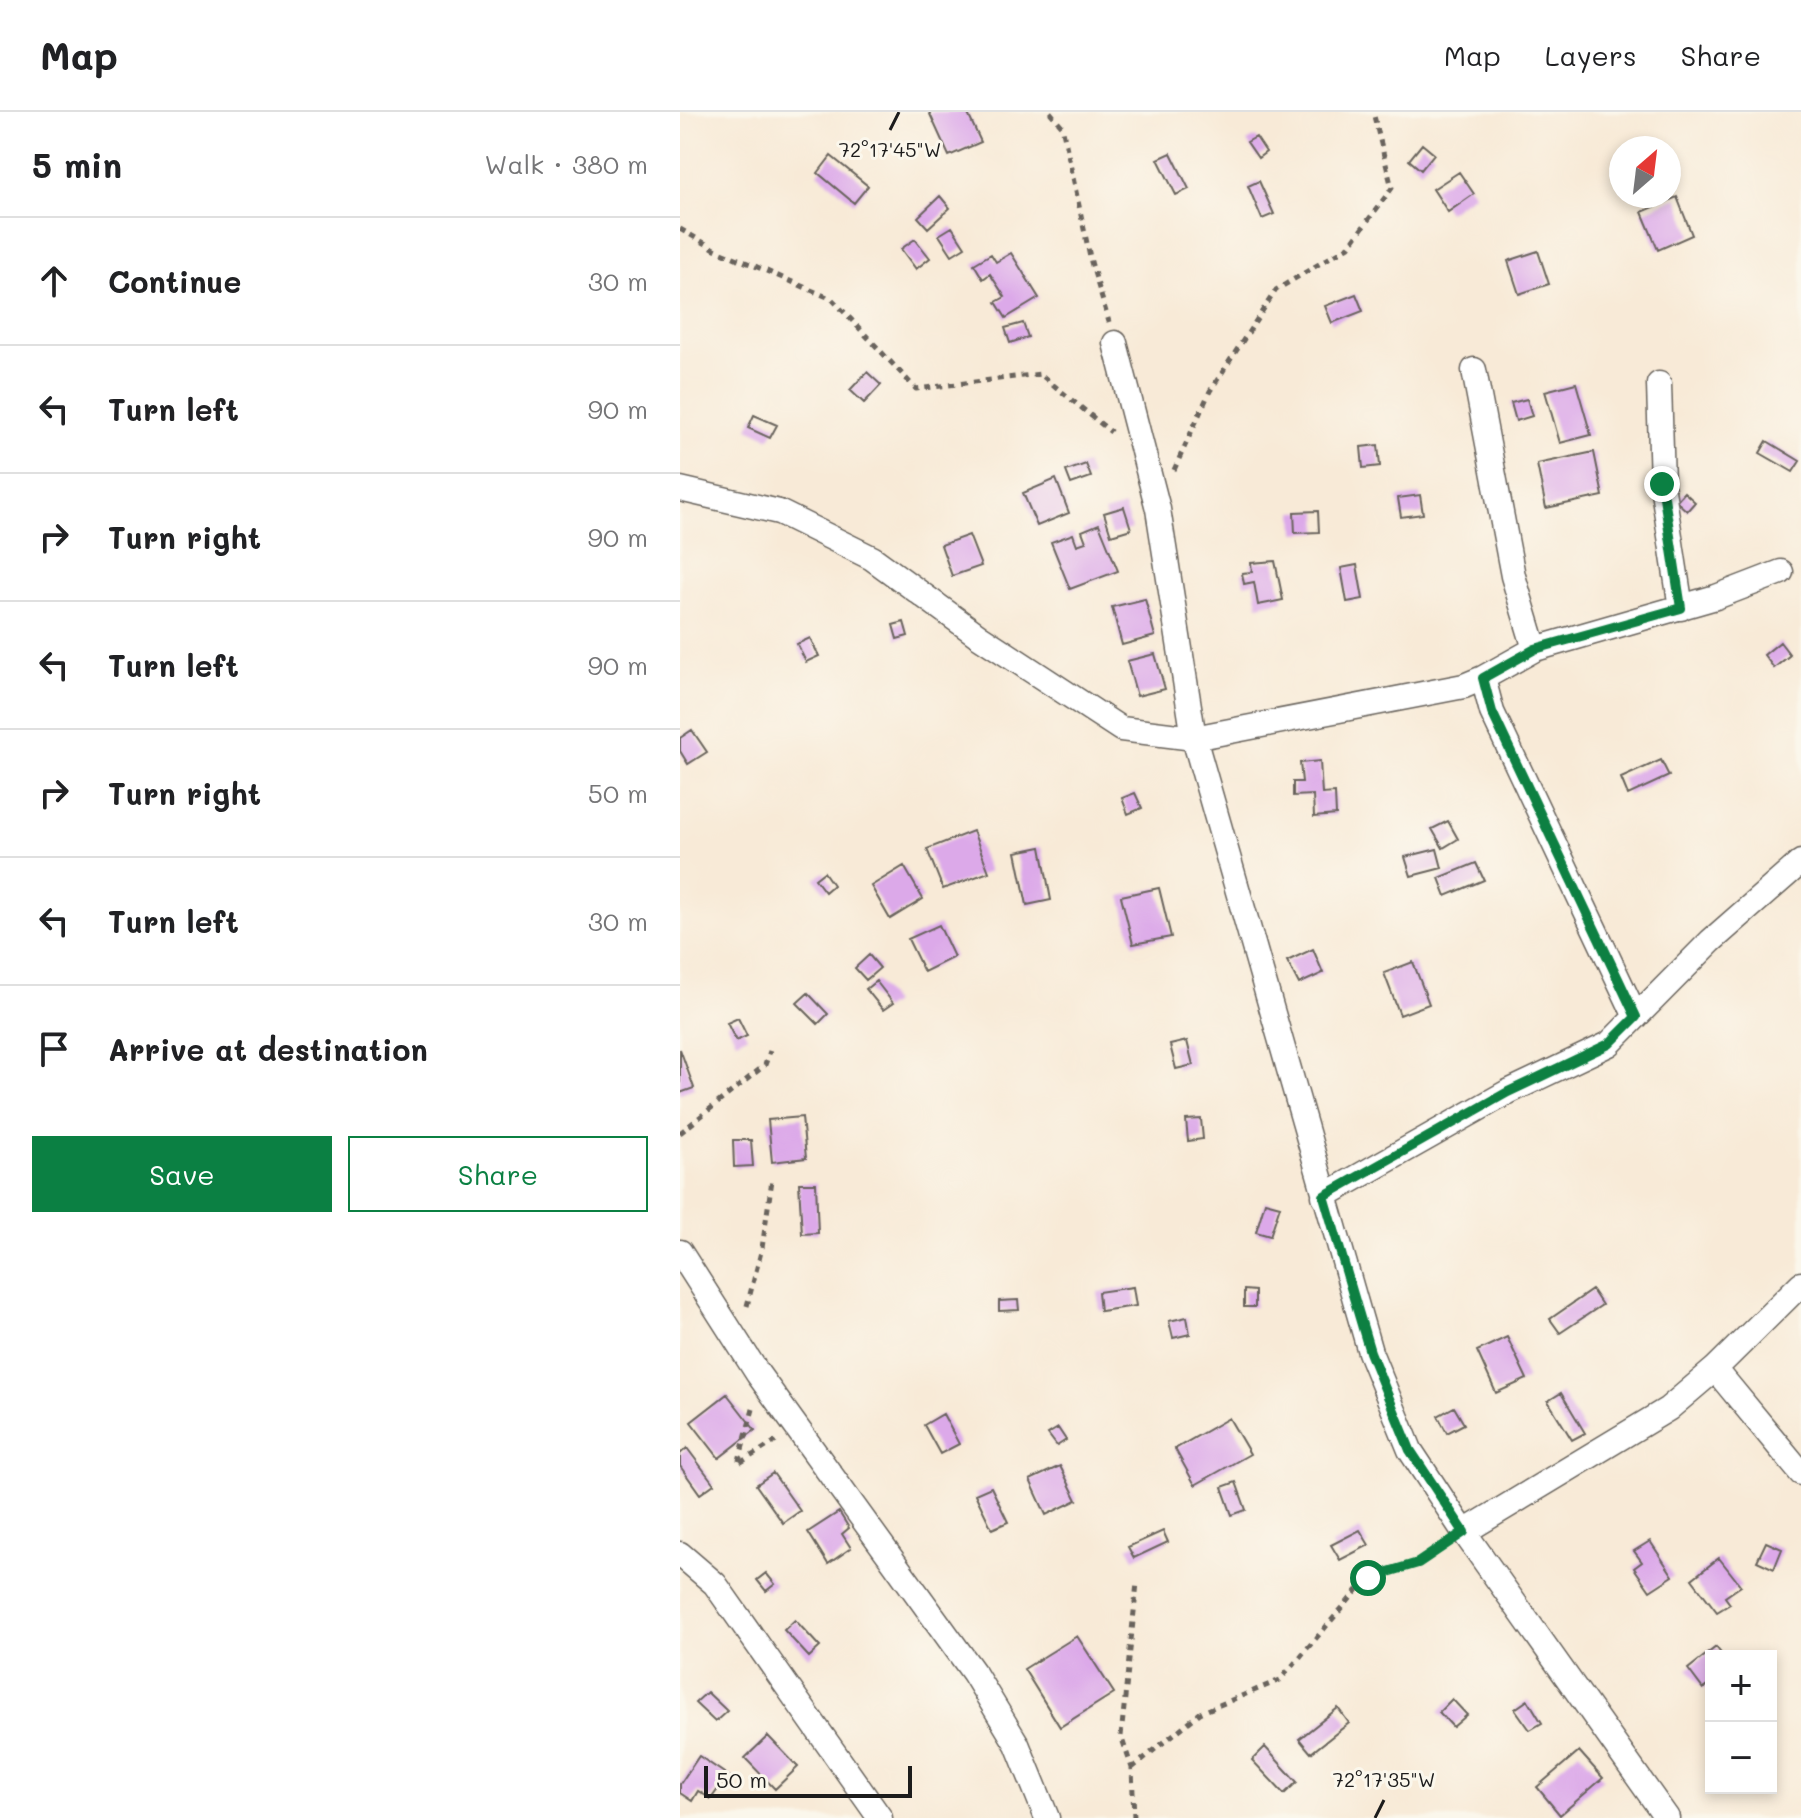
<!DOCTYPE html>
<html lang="en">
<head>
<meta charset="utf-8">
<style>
  body { margin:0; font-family:Mali,sans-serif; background:#f6f6f6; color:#202124 }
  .controls { position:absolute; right:24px; bottom:24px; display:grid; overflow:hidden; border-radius:0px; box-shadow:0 4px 12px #0003 }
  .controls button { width:72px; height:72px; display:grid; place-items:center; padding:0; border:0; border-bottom:2px solid #e0e0e0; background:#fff; color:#202124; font:40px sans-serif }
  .compass { position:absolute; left:929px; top:24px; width:72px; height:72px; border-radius:50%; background:#fff; box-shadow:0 4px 12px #0003; rotate:28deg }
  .scale { position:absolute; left:24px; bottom:20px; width:208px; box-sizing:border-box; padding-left:8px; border:4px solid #1c1c1c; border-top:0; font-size:22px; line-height:28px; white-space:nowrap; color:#1c1c1c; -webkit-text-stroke:6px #fbf7ec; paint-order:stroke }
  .stop { position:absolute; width:24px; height:24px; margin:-18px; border:6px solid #0b8043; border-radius:50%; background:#fff }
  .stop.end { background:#0b8043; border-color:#fff; box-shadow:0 2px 8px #0008 }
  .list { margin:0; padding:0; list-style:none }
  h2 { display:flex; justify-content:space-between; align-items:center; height:104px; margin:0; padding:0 32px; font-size:34px }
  h2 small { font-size:26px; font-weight:400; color:#757577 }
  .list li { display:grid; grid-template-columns:52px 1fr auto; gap:24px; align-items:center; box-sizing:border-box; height:128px; padding:0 32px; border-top:2px solid #e0e0e0 }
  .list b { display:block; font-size:30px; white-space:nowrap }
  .list em { font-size:26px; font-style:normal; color:#757577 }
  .actions { display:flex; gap:16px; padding:24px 32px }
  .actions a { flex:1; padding:18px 0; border:2px solid #0b8043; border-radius:0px; text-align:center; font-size:28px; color:#0b8043 }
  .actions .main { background:#0b8043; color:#fff }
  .icon { flex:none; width:44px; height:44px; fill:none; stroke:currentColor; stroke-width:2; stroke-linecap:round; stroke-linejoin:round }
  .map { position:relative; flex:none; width:1121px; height:1706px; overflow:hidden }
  header { display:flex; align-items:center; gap:48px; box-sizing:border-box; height:112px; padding:0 40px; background:#fff; border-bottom:2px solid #e0e0e0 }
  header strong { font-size:38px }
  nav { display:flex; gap:44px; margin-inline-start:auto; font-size:28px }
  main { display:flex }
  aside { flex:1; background:#fff }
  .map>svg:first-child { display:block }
  .building { fill:#dca9e9 }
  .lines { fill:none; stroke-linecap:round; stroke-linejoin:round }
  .street-casing { stroke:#69645d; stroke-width:27 }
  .path { stroke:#69645d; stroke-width:5; stroke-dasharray:6 6; stroke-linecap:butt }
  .street { stroke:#fff; stroke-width:24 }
  .route { stroke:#0b8043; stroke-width:10 }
  .ticks { fill:none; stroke:#1c1c1c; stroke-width:3 }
  .ticks-label { font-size:20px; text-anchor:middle; fill:#1c1c1c; stroke:#fbf7ec; stroke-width:6; stroke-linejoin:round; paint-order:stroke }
</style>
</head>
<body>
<header>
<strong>Map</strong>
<nav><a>Map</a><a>Layers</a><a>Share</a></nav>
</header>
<main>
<aside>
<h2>5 min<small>Walk · 380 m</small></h2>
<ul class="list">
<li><svg class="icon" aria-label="ahead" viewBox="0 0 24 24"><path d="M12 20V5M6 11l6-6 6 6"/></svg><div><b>Continue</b></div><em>30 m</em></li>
<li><svg class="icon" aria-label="left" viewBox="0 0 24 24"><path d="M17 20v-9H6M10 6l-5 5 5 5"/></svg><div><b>Turn left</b></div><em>90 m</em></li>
<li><svg class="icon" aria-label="right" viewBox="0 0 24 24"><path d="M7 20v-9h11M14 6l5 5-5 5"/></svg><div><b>Turn right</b></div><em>90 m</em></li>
<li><svg class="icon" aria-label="left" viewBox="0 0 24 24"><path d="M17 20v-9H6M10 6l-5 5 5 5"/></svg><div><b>Turn left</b></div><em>90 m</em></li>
<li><svg class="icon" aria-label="right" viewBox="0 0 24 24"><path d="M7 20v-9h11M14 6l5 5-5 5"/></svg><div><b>Turn right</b></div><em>50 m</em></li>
<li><svg class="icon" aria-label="left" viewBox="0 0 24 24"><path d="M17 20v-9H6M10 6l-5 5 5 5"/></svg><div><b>Turn left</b></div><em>30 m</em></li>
<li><svg class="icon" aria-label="arrive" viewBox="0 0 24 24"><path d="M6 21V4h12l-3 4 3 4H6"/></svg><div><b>Arrive at destination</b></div></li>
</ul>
<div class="actions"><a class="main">Save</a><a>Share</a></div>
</aside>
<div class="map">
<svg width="1121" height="1706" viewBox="0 0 1121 1706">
  <rect width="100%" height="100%" fill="#fbf7ec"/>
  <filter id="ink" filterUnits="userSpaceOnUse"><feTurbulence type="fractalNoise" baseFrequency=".0125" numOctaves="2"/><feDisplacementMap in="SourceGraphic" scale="16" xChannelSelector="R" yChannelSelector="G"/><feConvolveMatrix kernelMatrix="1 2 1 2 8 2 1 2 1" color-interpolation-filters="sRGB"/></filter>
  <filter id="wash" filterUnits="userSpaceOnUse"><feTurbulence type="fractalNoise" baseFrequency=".006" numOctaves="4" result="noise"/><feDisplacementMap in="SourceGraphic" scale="32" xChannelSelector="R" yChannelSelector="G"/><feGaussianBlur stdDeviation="1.8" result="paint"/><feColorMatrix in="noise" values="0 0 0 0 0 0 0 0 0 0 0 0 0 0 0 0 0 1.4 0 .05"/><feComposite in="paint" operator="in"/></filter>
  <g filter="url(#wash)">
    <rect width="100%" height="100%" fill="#f8ead7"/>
    <g id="blocks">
      <!-- building -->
      <path class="building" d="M249 0H287L301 30 269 44Z
        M576 25 586 40 578 46 567 30Z
        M742 32 754 42 741 58 729 48Z
        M491 41 509 77 496 83 478 47Z
        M151 44 188 74 174 91 138 61Z
        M779 60 794 82 768 100 753 77Z
        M579 69 594 102 582 107 568 74Z
        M260 84 270 96 248 116 238 105Z
        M997 85 1012 123 978 138 962 100Z
        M272 115 285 135 272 143 259 123Z
        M235 127 250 146 236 157 221 137Z
        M858 139 869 172 839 182 828 149Z
        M331 141 359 186 326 206 316 190 325 185 310 162 303 167 294 152 311 142 316 150Z
        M676 182 683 199 652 211 645 194Z
        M343 211 348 225 330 231 325 216Z
        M187 260 201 273 184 291 170 278Z
        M896 271 911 323 880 331 865 279Z
        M847 287 852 304 836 309 831 291Z
        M74 303 97 313 90 326 68 316Z
        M1087 329 1120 349 1113 360 1080 341Z
        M698 333 700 354 683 356 681 335Z
        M914 340 923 384 866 396 857 352Z
        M406 352 411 365 391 372 386 359Z
        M376 367 389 401 357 414 343 381Z
        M1004 380 1015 390 1007 399 996 389Z
        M740 383 743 402 721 405 718 386Z
        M444 395 451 417 431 423 424 401Z
        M638 399 639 420 615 421 614 400Z
        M419 412 438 459 390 477 371 430 393 422 397 433 406 430 402 419Z
        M289 423 301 454 272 464 261 433Z
        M595 449 603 488 578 493 574 470 564 472 562 461 572 460 571 451Z
        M677 453 683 487 667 490 661 456Z
        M465 487 475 524 442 533 432 495Z
        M224 510 228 524 217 527 213 513Z
        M130 526 139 544 126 550 117 532Z
        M1100 530 1110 543 1094 556 1084 543Z
        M475 542 485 577 457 584 447 549Z
        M12 618 27 640 8 652 0 639V626Z
        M981 648 989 664 948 683 941 666Z
        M640 649 642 682 655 681 656 703 634 705 633 683 613 684V670H622L620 651Z
        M455 681 462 696 448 702 442 686Z
        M768 709 778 727 763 736 752 717Z
        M293 719 309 760 263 777 247 737Z
        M361 735 371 788 347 793 336 740Z
        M757 737 762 756 731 764 725 745Z
        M796 751 804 768 766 784 759 766Z
        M224 754 243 787 210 807 191 774Z
        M144 760 153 773 145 780 135 767Z
        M479 776 491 825 453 832 441 784Z
        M259 813 274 845 244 860 228 827Z
        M633 837 643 861 619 872 607 849Z
        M189 843 200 856 186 868 175 856Z
        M733 850 749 892 720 903 704 861Z
        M196 869 213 891 203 898 186 877Z
        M128 881 148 902 138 912 117 891Z
        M58 906 67 924 56 929 47 911Z
        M507 929 513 953 496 957 490 933Z
        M0 937 14 976 0 981Z
        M122 1005 126 1046 92 1050 88 1008Z
        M521 1007 523 1027 508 1029 506 1008Z
        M53 1028H71L73 1054 54 1055Z
        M119 1071H136L138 1121 122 1122Z
        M585 1090 600 1094 590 1124 576 1120Z
        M453 1175 456 1194 420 1199 418 1180Z
        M564 1178 575 1179V1195H564Z
        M912 1178 922 1193 880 1221 870 1207Z
        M338 1188 339 1198 319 1199V1189Z
        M507 1205 510 1222 493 1226 489 1209Z
        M827 1225 847 1267 816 1281 797 1239Z
        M881 1281 905 1321 892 1328 868 1289Z
        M47 1282 75 1318 39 1346 11 1310Z
        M774 1295 784 1312 767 1321 758 1304Z
        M263 1302 279 1332 260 1342 244 1313Z
        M549 1306 570 1342 515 1373 495 1337Z
        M378 1316 386 1328 377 1334 368 1322Z
        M7 1336 34 1372 20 1382 0 1354V1342Z
        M380 1354 397 1388 366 1403 350 1368Z
        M93 1361 120 1399 103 1411 76 1373Z
        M556 1370 566 1398 552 1403 542 1375Z
        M311 1375 328 1410 312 1417 295 1382Z
        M159 1400 169 1416 162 1422 171 1436 148 1452 128 1420Z
        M680 1418 689 1433 660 1448 651 1433Z
        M483 1419 488 1430 454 1446 448 1435Z
        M970 1429 993 1464 970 1479 954 1456 962 1450 954 1439Z
        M1086 1430 1102 1437 1094 1457 1077 1449Z
        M1039 1446 1061 1474 1045 1485 1050 1492 1037 1500 1012 1467Z
        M86 1461 95 1472 86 1479 77 1468Z
        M115 1508 140 1535 129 1545 104 1518Z
        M397 1524 434 1581 380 1615 344 1557Z
        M1036 1535 1043 1544H1031V1571L1023 1577 1008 1557Z
        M27 1580 47 1599 35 1610 15 1591Z
        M772 1587 787 1603 773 1615 759 1600Z
        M848 1588 862 1611 850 1618 835 1597Z
        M658 1596 669 1611 631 1641 619 1627Z
        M88 1624 118 1655 95 1677 65 1646Z
        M585 1635 617 1670 604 1682 572 1648Z
        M899 1639 923 1666 880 1703 857 1675Z
        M19 1644 53 1667 48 1673 43 1670 31 1687 18 1679 12 1689 0 1681V1672Z"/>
    </g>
  </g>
  <g filter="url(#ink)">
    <use href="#blocks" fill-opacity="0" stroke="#69645d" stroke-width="2"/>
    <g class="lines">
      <defs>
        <path id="street" d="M435 231 478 397 514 626 690 1240 730 1338 784 1420 987 1706
          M794 258 833 464 855 537
          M979 272 982 372 1001 496
          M0 377 99 400 192 446 299 524 441 617 514 626 784 574 803 566 812 600 956 905
          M803 566 855 537 1036 485 1101 460
          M644 1084 828 980 929 932 1031 829 1121 750
          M0 1140 78 1262 294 1561 337 1632 367 1706
          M1035 1257 1121 1361
          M784 1420 988 1297 1035 1257 1121 1172
          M0 1442 35 1472 200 1706"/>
      </defs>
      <!-- street casing -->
      <use href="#street" class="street-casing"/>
      <!-- path -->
      <path class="path" d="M370 0 382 14 411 150 429 210
        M0 117 35 137 152 187 236 277 360 262 431 320
        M494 358 530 279 596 178 669 134 712 76 693 0
        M0 1021 85 953 90 939
        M67 1194 82 1136 92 1068
        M73 1297 58 1352 96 1329
        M452 1656 520 1601 600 1568 688 1466 738 1451 766 1432
        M454 1706 452 1656 441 1624 457 1471"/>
      <!-- street -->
      <use href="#street" class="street"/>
    </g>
  </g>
  <g class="lines" filter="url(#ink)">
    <!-- route -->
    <path class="route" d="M688 1466 738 1451 784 1420 730 1338 690 1240 644 1084 828 980 929 932 956 905 812 600 803 566 855 537 1001 496 982 372"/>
  </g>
  <!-- ticks -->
  <path class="ticks" d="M210 18 219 0M695 1706 704 1688"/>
  <g class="ticks-label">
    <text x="210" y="45">72°17'45"W</text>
    <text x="704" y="1675">72°17'35"W</text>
  </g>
</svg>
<div class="controls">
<button>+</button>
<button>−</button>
</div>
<svg class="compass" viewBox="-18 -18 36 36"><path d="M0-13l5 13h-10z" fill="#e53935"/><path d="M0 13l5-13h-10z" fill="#757577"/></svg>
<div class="scale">50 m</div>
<div class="stop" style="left:688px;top:1466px"></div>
<div class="stop end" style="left:982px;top:372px"></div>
</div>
</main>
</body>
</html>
